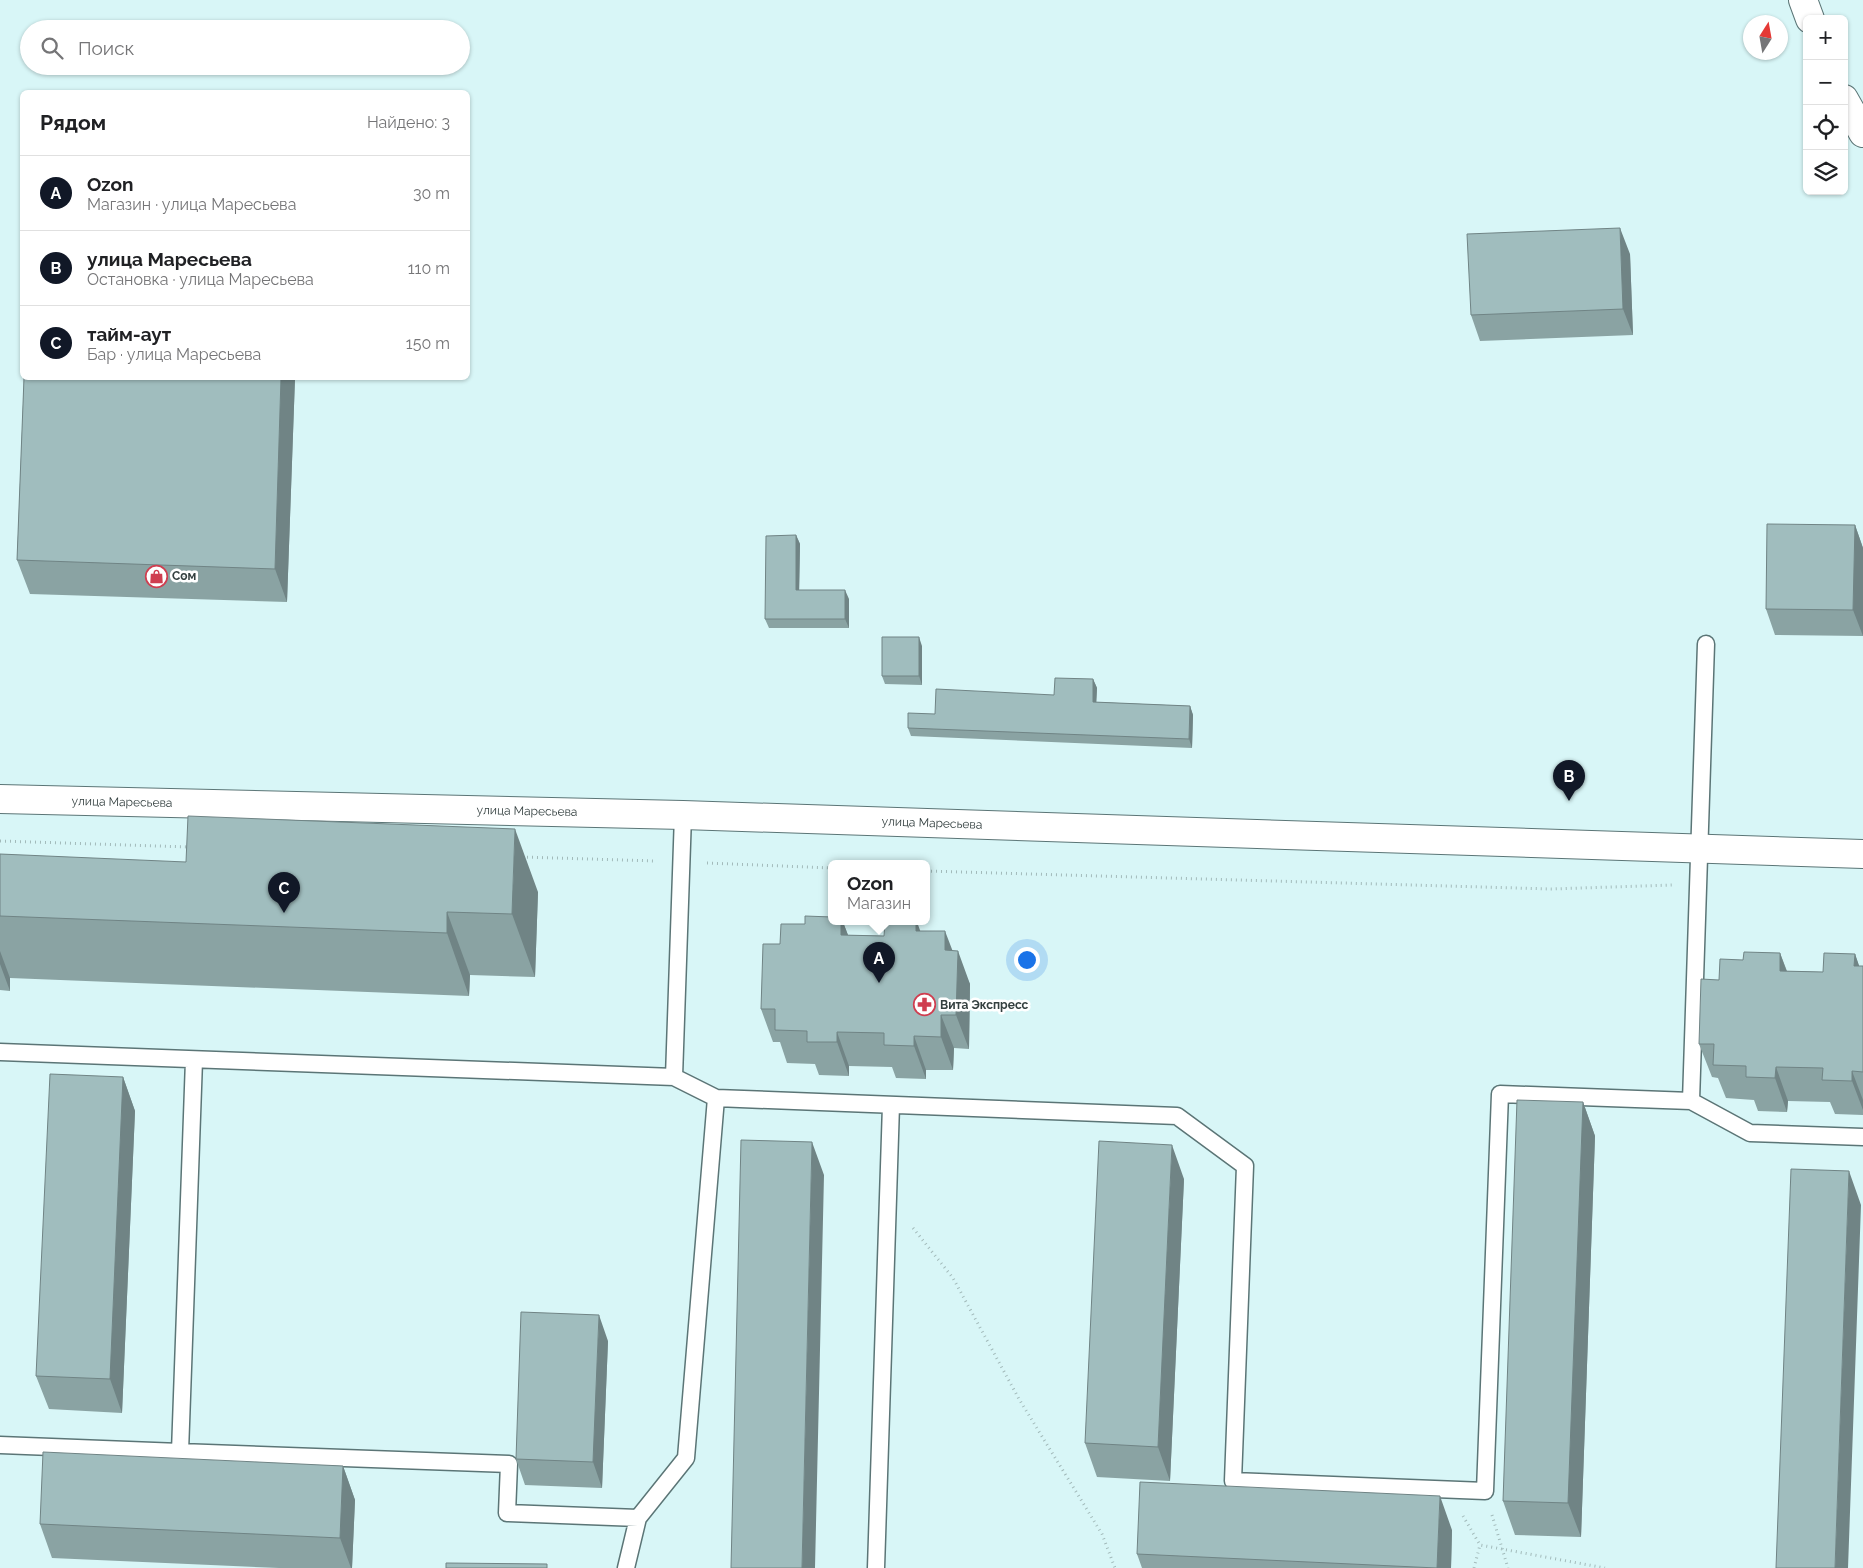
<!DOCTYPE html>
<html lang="ru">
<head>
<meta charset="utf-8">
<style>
  body { margin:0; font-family:Raleway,sans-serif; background:#f2f2f2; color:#202124 }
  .controls { position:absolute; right:15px; top:15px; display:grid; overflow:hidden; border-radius:8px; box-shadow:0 1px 4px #0004 }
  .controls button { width:45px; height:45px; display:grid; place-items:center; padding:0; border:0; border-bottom:1px solid #e0e0e0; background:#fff; color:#202124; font:25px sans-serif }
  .compass { position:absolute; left:1743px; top:15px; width:45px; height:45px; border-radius:50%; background:#fff; box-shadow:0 1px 4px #0004; rotate:11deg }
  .you { position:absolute; left:1026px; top:959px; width:18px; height:18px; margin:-12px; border:4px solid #fff; border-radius:50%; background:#1a73e8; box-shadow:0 0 0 8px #1a73e833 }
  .badge { display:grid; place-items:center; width:32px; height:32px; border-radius:50%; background:#111827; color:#fff; font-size:16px; font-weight:700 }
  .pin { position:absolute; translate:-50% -41px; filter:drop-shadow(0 1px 2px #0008) }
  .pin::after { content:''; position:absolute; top:26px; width:18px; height:15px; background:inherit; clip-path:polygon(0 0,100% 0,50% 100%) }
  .popup { position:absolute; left:828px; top:860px; width:102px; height:65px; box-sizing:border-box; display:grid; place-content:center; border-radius:8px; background:#fff; filter:drop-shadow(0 1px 4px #0005); font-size:16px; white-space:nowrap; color:#757577 }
  .popup b { font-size:19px; color:#202124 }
  .popup::after { content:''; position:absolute; left:50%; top:100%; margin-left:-10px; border:10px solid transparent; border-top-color:#fff }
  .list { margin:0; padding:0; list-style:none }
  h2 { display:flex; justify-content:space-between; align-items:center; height:65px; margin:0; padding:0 20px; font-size:21px }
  h2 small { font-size:16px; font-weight:400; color:#757577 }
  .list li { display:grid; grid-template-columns:32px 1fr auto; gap:15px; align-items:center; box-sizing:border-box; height:75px; padding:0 20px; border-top:1px solid #e0e0e0 }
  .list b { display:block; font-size:19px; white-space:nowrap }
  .list p { margin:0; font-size:16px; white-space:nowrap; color:#757577 }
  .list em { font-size:16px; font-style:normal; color:#757577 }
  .icon { flex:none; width:28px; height:28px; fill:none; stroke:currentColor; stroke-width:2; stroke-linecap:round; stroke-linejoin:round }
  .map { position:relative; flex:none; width:1863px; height:1568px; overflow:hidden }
  .search { position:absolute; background:#fff; box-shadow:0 1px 4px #0004; left:20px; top:20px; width:450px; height:55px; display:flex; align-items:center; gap:12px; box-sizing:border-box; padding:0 18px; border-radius:28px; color:#757577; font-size:19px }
  .panel { position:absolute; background:#fff; box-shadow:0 1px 4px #0004; left:20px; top:90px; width:450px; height:290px; border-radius:8px }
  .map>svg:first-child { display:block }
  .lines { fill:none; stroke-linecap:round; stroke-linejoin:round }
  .lane-casing { stroke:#5b7576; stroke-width:19 }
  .secondary-casing { stroke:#5b7576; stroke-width:30 }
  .path { stroke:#a2baba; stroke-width:3; stroke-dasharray:1 4; stroke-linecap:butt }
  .lane { stroke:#fff; stroke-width:16 }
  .secondary { stroke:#fff; stroke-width:28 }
  .wall { fill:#8aa3a3 }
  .shaded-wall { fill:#708485 }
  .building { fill:#a0bdbe; stroke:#708485 }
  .labels { text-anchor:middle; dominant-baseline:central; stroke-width:5; stroke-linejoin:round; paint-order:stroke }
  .poi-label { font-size:12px; font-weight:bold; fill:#344040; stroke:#fff; text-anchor:start }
  .street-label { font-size:12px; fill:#344040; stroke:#fff }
</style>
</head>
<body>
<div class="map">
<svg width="1863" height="1568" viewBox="0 0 1863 1568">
  <rect width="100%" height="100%" fill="#d8f6f7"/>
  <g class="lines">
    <defs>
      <path id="lane" d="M683 815 674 1077 716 1098 1177 1116 1245 1166 1233 1481 1485 1491 1500 1094 1691 1101 1750 1133 1863 1137
        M0 1052 674 1077
        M1691 1101 1706 644
        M0 1445 180 1452 194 1060
        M180 1452 509 1464 507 1513 638 1518
        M626 1568 638 1518 686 1458 716 1098
        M876 1568 891 1105"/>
      <path id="secondary" d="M1803 0 1810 19
        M1844 99 1863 133
        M0 799 683 815 1863 854"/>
    </defs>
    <!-- lane casing -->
    <use href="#lane" class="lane-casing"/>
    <!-- secondary casing -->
    <use href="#secondary" class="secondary-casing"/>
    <!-- path -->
    <path class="path" d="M0 841 189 847
      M522 857 656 861
      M707 863 832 868
      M926 871 1551 889 1673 885
      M913 1228 953 1278 1019 1399 1102 1534 1115 1568
      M1492 1515 1508 1568
      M1463 1516 1480 1545 1605 1568
      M1474 1568 1480 1545"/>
    <!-- lane -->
    <use href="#lane" class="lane"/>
    <!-- secondary -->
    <use href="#secondary" class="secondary"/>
  </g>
  <!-- wall -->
  <path class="wall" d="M1630 254 1633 335 1480 341 1471 315Z
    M24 378H295L287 602 30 594 17 560Z
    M1855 525 1863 548V636L1775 635 1766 609Z
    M796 535 800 544 799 590 849 599V628H769L765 619Z
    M922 646V685L885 684 882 676Z
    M1093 679 1097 688 1096 702 1190 706 1193 715 1192 748 911 736 908 728 935 714 1054 695Z
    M0 854 538 892 535 977 470 975 469 996 10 978V991L0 990Z
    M832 922H843L848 935 884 936 921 931 953 951 970 984 969 1049 954 1048 953 1070H926V1079L896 1078 892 1067 849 1066V1076L819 1075 815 1064 787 1063 780 1042H773L761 1009 780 944 805 924Z
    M1780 953 1787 971 1823 972 1855 954 1859 966H1863V1115L1835 1114 1830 1102 1788 1101 1787 1112 1758 1111 1754 1100 1726 1098 1718 1078 1712 1077 1699 1044 1719 980 1743 960Z
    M123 1077 135 1111 122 1413 49 1409 36 1376Z
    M1583 1102 1595 1136 1581 1537 1515 1535 1503 1501Z
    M1184 1179 1170 1481 1097 1477 1085 1443Z
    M608 1341 602 1488 525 1485 516 1459Z
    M343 1466 355 1500 352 1568H279L52 1558 40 1524Z
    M1452 1530 1451 1568H1142L1137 1554Z"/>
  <!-- shaded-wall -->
  <path class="shaded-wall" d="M1620 228 1630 254 1633 335 1623 309Z
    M281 378H295L287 602 275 569Z
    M1855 525 1863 548V636L1853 610Z
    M796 535 800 544 799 598 796 590Z
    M845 590 849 599V628L845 619Z
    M919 637 922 646V685L919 676Z
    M1093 679 1097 688 1096 710 1093 702Z
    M1190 706 1193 715 1192 748 1189 739Z
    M515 829 538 892 535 977 512 914Z
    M447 912 470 975 469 996 447 933Z
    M841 922H843L854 951 841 935Z
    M916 922H917L928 952 916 931Z
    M945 931 958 965 945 950Z
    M0 951 10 978V991L0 964Z
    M958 951 970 984 969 1049 956 1015Z
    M1780 953 1792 986 1780 971Z
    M1855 954 1863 977 1854 966Z
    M941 1015 954 1048 953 1070 941 1037Z
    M837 1032 849 1066V1076L837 1042Z
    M914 1036 926 1070V1079L914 1046Z
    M1776 1067 1788 1101 1787 1112 1775 1078Z
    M1852 1071 1863 1100V1110L1852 1081Z
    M123 1077 135 1111 122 1413 110 1379Z
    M1583 1102 1595 1136 1581 1537 1568 1503Z
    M812 1142 824 1175 815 1568H802Z
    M1172 1145 1184 1179 1170 1481 1158 1447Z
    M1849 1171 1861 1205 1848 1568H1835Z
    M599 1315 608 1341 602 1488 593 1462Z
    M343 1466 355 1500 352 1568H351L340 1538Z
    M1440 1496 1452 1530 1451 1568H1437Z"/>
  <!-- building -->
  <path class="building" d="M1620 228 1623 309 1471 315 1467 234Z
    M24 378H281L275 569 17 560Z
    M1767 524 1855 525 1853 610 1766 609Z
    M796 535V590H845V619H765L766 536Z
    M882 637H919V676H882Z
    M1055 678 1093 679V702L1190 706 1189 739 908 728V713L935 714 936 689 1054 695Z
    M188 816 515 829 512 914 447 912V933L0 916V854L186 862Z
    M805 916 832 917V922H841V935L884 936 885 922H916V931H945V950L958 951 956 1015H941V1037L914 1036V1046L884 1045V1033L837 1032V1042H807V1031L775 1030V1009H761L763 944H780L781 924H805Z
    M1744 952 1780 953V971L1823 972 1824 953 1855 954 1854 966H1863V1072L1852 1071V1081L1822 1080 1823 1068 1776 1067 1775 1078 1746 1077V1066L1713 1065 1714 1044H1699L1701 979 1719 980 1720 959 1743 960Z
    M50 1074 123 1077 110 1379 36 1376Z
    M1517 1100 1583 1102 1568 1503 1503 1501Z
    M741 1140 812 1142 802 1568H731Z
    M1099 1141 1172 1145 1158 1447 1085 1443Z
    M1791 1169 1849 1171 1835 1568H1776Z
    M521 1312 599 1315 593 1462 516 1459Z
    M43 1452 343 1466 340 1538 40 1524Z
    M1140 1482 1440 1496 1437 1568 1137 1554Z
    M446 1563 547 1564V1568H446Z"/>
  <!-- icons -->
  <defs>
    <symbol id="shop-ring" viewBox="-11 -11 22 22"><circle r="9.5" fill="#fff" stroke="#cf3e50" stroke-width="1.5"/><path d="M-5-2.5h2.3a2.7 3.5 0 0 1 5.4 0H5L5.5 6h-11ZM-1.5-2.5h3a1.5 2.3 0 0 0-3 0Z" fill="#cf3e50"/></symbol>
    <symbol id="pharmacy-ring" viewBox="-11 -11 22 22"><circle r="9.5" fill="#fff" stroke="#cf3e50" stroke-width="1.5"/><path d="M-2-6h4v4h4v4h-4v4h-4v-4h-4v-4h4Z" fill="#cf3e50"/></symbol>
  </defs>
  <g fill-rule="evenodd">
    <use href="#shop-ring" x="144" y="564" width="25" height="25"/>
    <use href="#pharmacy-ring" x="912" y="992" width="25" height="25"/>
  </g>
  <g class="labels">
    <!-- poi labels -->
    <g class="poi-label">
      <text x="172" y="576">Сом</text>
      <text x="940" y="1005">Вита Экспресс</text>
    </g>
    <!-- street labels -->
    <g class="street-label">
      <text transform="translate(122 802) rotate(1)">улица Маресьева</text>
      <text transform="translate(527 811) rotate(1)">улица Маресьева</text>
      <text transform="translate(932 823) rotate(2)">улица Маресьева</text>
    </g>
  </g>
</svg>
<div class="controls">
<button>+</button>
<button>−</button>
<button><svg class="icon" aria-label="locate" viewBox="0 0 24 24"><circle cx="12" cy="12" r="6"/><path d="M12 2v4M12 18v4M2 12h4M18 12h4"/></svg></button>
<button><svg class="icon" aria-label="layers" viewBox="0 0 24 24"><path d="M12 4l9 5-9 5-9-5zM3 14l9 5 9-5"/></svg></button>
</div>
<svg class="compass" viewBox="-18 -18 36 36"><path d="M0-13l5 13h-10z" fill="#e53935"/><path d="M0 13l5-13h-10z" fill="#757577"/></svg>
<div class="you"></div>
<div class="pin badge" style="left:879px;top:983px">A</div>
<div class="popup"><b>Ozon</b>Магазин</div>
<div class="pin badge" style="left:1569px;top:801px">B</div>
<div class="pin badge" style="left:284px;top:913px">C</div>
<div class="search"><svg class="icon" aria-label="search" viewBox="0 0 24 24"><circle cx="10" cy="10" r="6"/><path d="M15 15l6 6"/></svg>Поиск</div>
<section class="panel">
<h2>Рядом<small>Найдено: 3</small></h2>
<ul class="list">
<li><span class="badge">A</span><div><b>Ozon</b><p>Магазин · улица Маресьева</p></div><em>30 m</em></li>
<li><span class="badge">B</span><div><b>улица Маресьева</b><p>Остановка · улица Маресьева</p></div><em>110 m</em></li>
<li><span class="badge">C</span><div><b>тайм-аут</b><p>Бар · улица Маресьева</p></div><em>150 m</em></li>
</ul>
</section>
</div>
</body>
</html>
